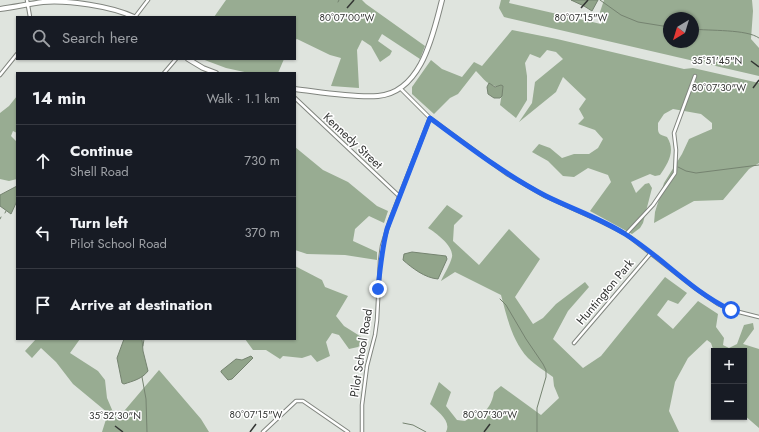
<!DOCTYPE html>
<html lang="en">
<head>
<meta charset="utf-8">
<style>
  body { margin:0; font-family:Jost,sans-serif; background:#20242c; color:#f1f3f6 }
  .controls { position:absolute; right:12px; bottom:12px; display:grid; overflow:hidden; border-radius:0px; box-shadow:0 1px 3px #0004 }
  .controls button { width:36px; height:36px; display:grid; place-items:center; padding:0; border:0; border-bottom:1px solid #363941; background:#171b24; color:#f1f3f6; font:20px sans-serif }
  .compass { position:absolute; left:663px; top:12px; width:36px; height:36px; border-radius:50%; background:#171b24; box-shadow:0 1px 3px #0004; rotate:218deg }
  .stop { position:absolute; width:12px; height:12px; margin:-9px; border:3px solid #2563eb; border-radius:50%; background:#fff }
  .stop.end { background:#2563eb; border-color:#fff; box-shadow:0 1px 4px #0008 }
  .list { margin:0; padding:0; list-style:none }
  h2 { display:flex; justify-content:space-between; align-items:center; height:52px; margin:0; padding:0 16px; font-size:17px }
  h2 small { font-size:13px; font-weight:400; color:#9ea1a6 }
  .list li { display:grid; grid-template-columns:26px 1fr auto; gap:12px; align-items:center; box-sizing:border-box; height:72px; padding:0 16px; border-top:1px solid #363941 }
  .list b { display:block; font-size:15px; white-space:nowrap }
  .list p { margin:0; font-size:13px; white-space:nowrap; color:#9ea1a6 }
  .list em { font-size:13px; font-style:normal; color:#9ea1a6 }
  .icon { flex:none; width:22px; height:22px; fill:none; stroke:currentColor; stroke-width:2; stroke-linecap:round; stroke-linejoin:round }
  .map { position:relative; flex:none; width:759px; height:432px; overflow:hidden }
  .search { position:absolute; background:#171b24; box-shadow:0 1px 3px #0004; left:16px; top:16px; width:280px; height:44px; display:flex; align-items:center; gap:10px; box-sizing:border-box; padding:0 14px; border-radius:0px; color:#9ea1a6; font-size:15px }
  .panel { position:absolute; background:#171b24; box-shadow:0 1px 3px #0004; left:16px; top:72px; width:280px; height:268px; border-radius:0px }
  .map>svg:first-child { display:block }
  .forest { fill:#98ac92; fill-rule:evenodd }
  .water { fill:#91a48a; stroke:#758370 }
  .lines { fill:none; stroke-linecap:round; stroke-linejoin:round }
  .stream { stroke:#758370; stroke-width:1 }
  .street-casing { stroke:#81857f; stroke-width:4.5 }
  .secondary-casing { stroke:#81857f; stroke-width:6 }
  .street { stroke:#fff; stroke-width:2.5 }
  .secondary { stroke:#fff; stroke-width:4 }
  .route { stroke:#2563eb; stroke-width:5 }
  .ticks { fill:none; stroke:#333533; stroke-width:1.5 }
  .labels { text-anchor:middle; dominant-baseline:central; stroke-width:3; stroke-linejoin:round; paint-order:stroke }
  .street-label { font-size:12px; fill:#333533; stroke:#fff }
  .ticks-label { font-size:10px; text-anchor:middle; fill:#333533; stroke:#fff; stroke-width:3; stroke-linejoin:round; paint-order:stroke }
</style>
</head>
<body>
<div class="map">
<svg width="759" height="432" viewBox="0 0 759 432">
  <rect width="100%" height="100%" fill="#dfe4de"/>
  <!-- forest -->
  <path class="forest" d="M226 0H362L366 4 425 46 420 59 382 34 378 41 392 51 390 55 380 62 371 46 362 40 357 50 359 88 331 86 341 58 330 55 297 39 295 40V17H214Z
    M501 0H510L509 3 601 24 605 19 600 12 604 0H752L753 11 751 39 759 48V76L504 17 499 8ZM669 18H693V42H669Z
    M512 30 557 39 684 69 693 68 759 83V163L749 169 723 200 694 201 654 223 655 212 664 183 682 154 689 139 712 129V123L701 114 673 109 664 114 658 123C658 133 657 134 667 137 676 151 668 163 660 175L655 176 650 174 631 182 636 193 645 184 649 183 652 188 643 223 640 228 632 234 590 211 611 182 608 175 588 168 574 177 563 176 548 161 532 152 539 144 550 148 562 158 574 154H589L598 148 603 139 595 130 578 124 584 118 579 109 586 99 563 77 556 92 519 122 532 103 535 82 563 59 556 52 547 50 540 58 530 54 525 63 527 76V100L516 118 500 105 503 86C489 88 485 80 476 71L458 94 450 98 434 114 412 94V87L431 60 442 69 462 77 474 62 482 66Z
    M202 59H284L278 73H249L226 68Z
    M17 96V133L13 131 11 136 17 142V179L9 181 0 179V113L9 106Z
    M295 147 323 170 348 182 377 206 388 211 384 223 369 216 355 229 353 241 377 252V260L345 255 307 254 295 250Z
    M447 205 463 216 454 225 453 241 479 265 509 229 540 259 515 297 533 324 543 318 556 304 585 282 589 287 568 311 553 339 583 368 601 356 665 277 687 293 678 304 668 300 657 315 673 329 698 301 718 314 716 327 724 338 723 345 729 348 737 344 744 325 753 323 754 329 743 344 759 349V428L744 415V351H714V352L711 343 707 340 688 358 675 382 669 411 679 432H446C452 421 437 411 430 404L439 382 451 392 446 406 457 420 465 421 471 417H479C488 409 492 404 494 392L501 386 541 415 559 398 554 386 553 377C545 371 535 365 528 358 512 341 507 317 501 295L455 272 441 281C444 274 450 265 452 257 454 246 436 233 428 228Z
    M295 266 322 280 325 287 348 296 336 316 344 326 363 338V343L358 347 349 349 339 335 332 333 326 342 330 356 317 362 311 355 302 358 283 356 280 359 266 350H253L245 339H295Z
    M36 339H80L70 353 98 371 105 380 107 398 113 412 119 417 159 370 201 419 209 432H102L108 413 73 384 56 362 41 348 32 358 25 351Z"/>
  <!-- water -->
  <path class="water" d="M571 0H598L592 11 584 6Z
    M489 83 495 87 501 85 503 86 502 96 500 98H494L488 94 487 87Z
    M17 186V201L11 214 0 206V195Z
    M412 252 446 256 447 259 438 279C425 278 412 268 403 260L404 254Z
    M124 339H142L143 351 148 371C142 379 133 381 124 384L122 383 117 358Z
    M251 356 253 358 232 379 228 380 221 372V371L236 359 242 360Z"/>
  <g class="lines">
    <!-- stream -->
    <path class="stream" d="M600 0 621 15 638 22 669 27
      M338 2 339 0
      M693 29C709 31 747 29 759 38
      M678 167 686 171 696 173 759 165
      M5 213 6 211
      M0 219 1 217
      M500 299 506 305 526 339 543 364 546 370V377L537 408V432
      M143 346 144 339
      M142 377 146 399 147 432
      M403 423 413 425 426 432"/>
    <defs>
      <path id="street" d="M27 0 30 17
        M135 17 148 0
        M164 73 176 59
        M0 75 17 54
        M400 88 430 118 507 174 545 196 600 221 626 234 696 289 718 304 731 310 759 317
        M295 98 399 196
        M626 234 653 205 675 173 676 150 674 133 695 76
        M574 343 651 253
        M263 432 296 401H303L348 432
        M362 432V405L367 366 375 335 377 320 380 261 382 246 390 220 430 118"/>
      <path id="secondary" d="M0 9C14 7 29 4 43 2 68 0 111 6 134 17
        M188 59 203 68 216 73
        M295 89C320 92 353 98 378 96 422 92 433 34 442 0"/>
    </defs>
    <!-- street casing -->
    <use href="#street" class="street-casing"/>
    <!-- secondary casing -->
    <use href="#secondary" class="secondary-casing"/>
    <!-- street -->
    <use href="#street" class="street"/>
    <!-- secondary -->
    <use href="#secondary" class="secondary"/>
  </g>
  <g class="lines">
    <!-- route -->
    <path class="route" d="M378 289C380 268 382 249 387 229L430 118C468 146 504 174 546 196 572 209 600 218 625 234 662 257 691 291 731 310"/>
  </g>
  <!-- ticks -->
  <path class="ticks" d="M347 8 354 0M581 8 588 0M751 61 759 67M753 88 759 80M115 426 123 432M250 432 256 424M484 432 490 424"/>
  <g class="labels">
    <!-- street labels -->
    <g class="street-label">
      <text transform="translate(353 141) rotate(43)">Kennedy Street</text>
      <text transform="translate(605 292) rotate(-50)">Huntington Park</text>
      <text transform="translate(361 353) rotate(-81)">Pilot School Road</text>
    </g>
  </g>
  <g class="ticks-label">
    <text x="347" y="21">80°07'00"W</text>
    <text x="581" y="21">80°07'15"W</text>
    <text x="717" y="64">35°51'45"N</text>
    <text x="719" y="91">80°07'30"W</text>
    <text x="256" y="418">80°07'15"W</text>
    <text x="490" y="418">80°07'30"W</text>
    <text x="115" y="419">35°52'30"N</text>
  </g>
</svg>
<div class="controls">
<button>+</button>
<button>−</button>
</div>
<svg class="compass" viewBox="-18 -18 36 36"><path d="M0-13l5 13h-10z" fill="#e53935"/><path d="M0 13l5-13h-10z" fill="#9ea1a6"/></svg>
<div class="stop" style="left:731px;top:310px"></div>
<div class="stop end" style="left:378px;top:289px"></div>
<div class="search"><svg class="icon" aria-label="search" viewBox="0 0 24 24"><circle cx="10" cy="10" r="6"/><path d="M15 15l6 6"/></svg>Search here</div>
<section class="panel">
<h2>14 min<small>Walk · 1.1 km</small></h2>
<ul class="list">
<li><svg class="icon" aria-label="ahead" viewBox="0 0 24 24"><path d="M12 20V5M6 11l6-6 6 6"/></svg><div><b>Continue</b><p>Shell Road</p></div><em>730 m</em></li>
<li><svg class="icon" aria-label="left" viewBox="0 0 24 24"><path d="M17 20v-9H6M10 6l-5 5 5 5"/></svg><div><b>Turn left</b><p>Pilot School Road</p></div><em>370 m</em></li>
<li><svg class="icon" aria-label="arrive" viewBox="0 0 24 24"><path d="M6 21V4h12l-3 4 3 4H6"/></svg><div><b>Arrive at destination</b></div></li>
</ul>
</section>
</div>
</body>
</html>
